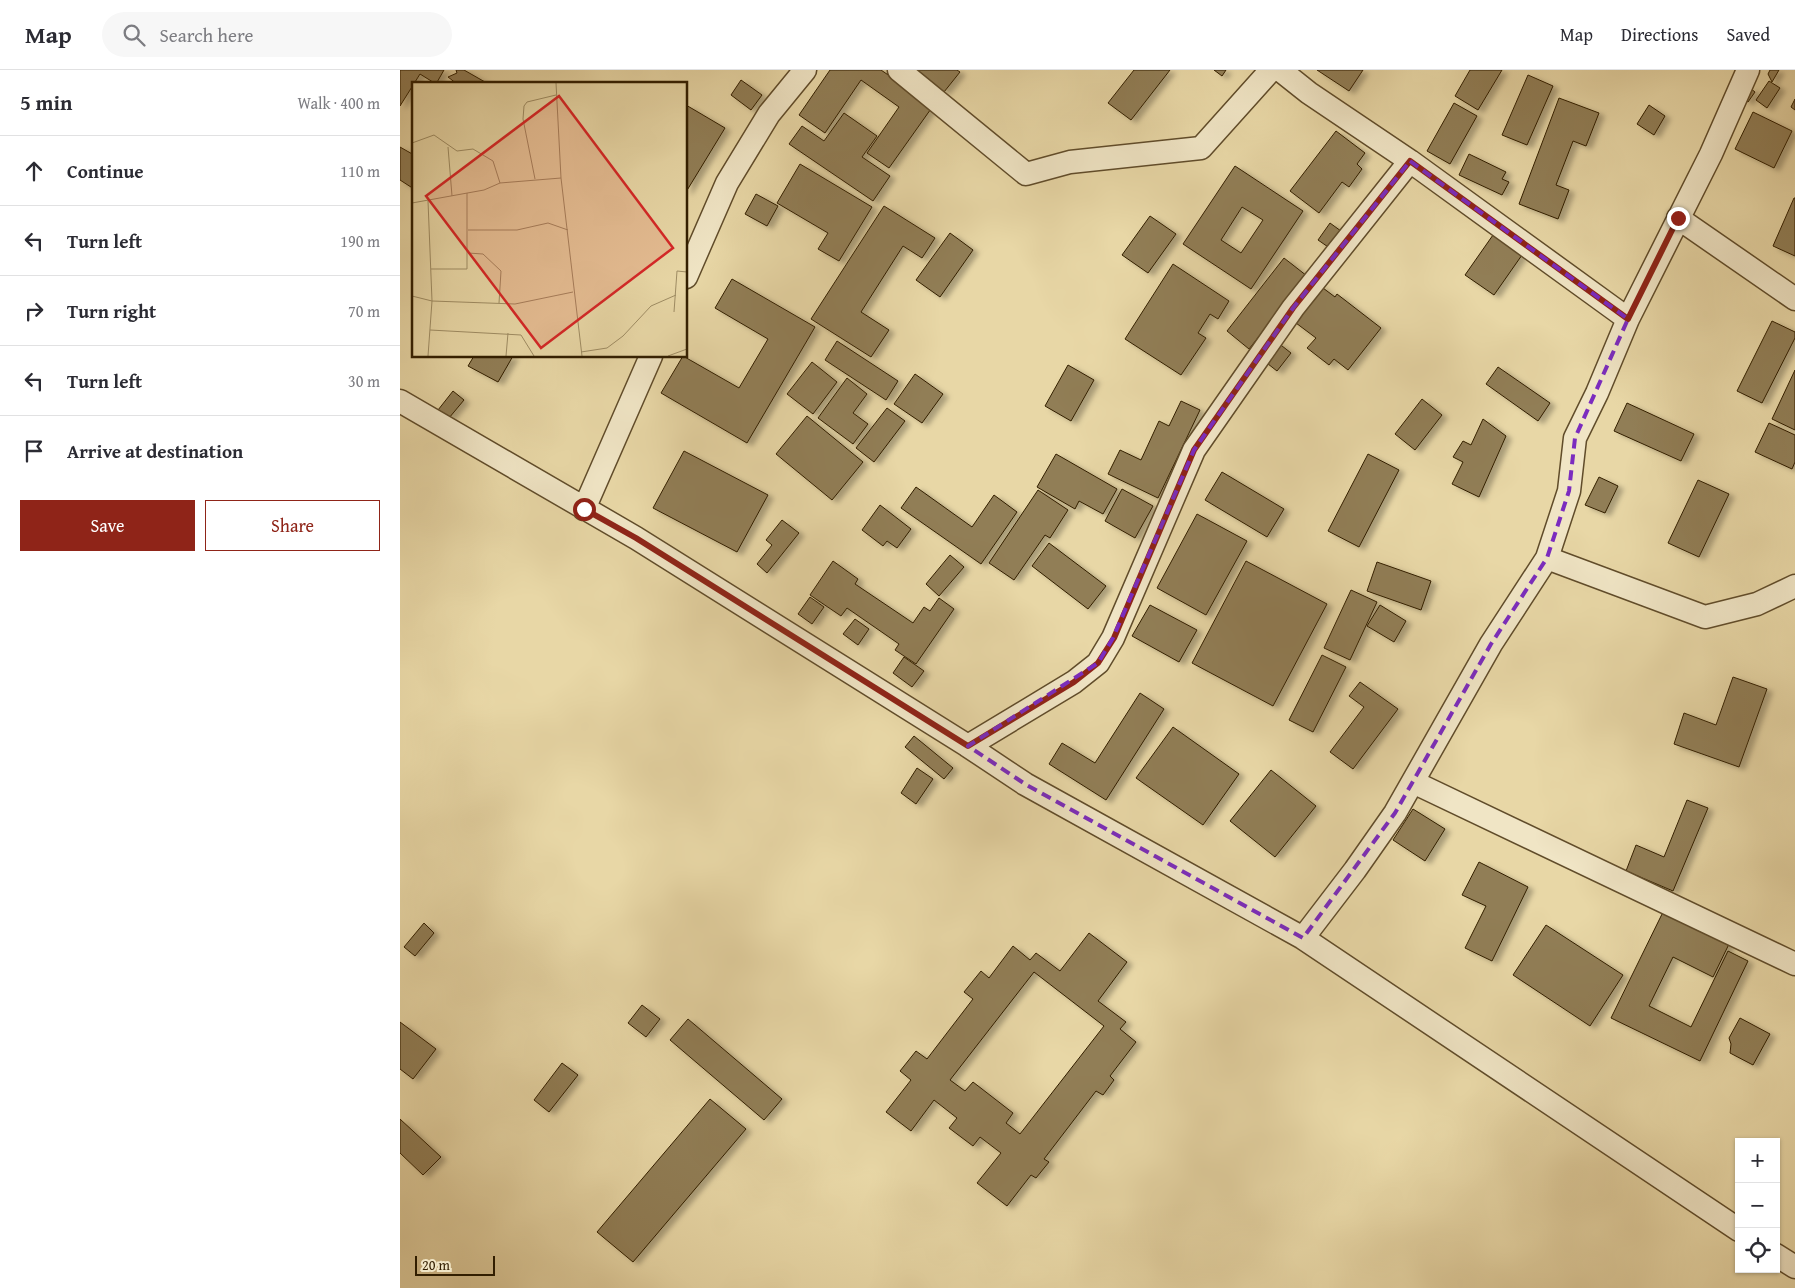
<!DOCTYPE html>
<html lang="en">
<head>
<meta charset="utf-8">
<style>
  body { margin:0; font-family:"Gentium Book Plus",serif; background:#f7f7f7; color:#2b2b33 }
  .controls { position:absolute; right:15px; bottom:15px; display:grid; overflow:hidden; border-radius:0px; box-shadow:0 1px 4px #0004 }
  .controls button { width:45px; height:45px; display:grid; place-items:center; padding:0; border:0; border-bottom:1px solid #e1e1e2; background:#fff; color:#2b2b33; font:25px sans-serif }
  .scale { position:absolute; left:15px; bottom:12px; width:80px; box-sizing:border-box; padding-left:5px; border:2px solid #321e00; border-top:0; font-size:14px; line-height:18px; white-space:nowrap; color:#321e00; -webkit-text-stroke:4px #f0e5c5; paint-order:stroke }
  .stop { position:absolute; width:15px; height:15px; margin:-11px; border:4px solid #8f2418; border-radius:50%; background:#fff }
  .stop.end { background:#8f2418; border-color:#fff; box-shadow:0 1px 5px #0008 }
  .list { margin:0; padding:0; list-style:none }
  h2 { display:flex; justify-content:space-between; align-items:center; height:65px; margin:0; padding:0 20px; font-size:21px }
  h2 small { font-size:16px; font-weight:400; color:#7c7c81 }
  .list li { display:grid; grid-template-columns:32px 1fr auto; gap:15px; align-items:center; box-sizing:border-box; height:70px; padding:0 20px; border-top:1px solid #e1e1e2 }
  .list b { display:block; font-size:19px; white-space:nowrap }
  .list em { font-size:16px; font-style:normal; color:#7c7c81 }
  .actions { display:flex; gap:10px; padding:15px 20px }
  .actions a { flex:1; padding:11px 0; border:1px solid #8f2418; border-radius:0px; text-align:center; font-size:18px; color:#8f2418 }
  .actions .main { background:#8f2418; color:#fff }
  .icon { flex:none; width:28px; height:28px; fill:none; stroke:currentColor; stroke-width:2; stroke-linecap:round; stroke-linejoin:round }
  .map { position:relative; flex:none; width:1395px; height:1218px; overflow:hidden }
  header { display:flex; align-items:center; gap:30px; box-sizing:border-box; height:70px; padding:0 25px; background:#fff; border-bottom:1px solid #e1e1e2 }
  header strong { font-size:24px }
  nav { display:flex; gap:28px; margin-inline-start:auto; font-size:18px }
  .search { width:350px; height:45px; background:#f7f7f7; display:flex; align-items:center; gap:12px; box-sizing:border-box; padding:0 18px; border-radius:28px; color:#7c7c81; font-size:19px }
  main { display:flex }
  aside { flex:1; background:#fff }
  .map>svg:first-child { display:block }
  .building { fill:#917e56; stroke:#321e00; fill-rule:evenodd; filter:url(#shadow) }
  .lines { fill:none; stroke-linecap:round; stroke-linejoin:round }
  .minor-casing { stroke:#604c2a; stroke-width:25 }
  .minor { stroke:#f0e5c5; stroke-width:22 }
  .route { stroke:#8f2418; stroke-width:6 }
  .marked { fill:none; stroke:#7b2cbf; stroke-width:4; stroke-dasharray:10 6; stroke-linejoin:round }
  .inset-road { fill:none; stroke:#9f8d64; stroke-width:1 }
  .view { fill:#d62828; fill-opacity:0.15; stroke:#d62828; stroke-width:2.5 }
  .inset-edge { fill:none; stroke:#321e00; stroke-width:2.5 }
</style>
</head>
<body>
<header>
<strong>Map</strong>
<div class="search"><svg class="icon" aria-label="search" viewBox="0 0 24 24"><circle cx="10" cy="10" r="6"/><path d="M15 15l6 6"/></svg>Search here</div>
<nav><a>Map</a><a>Directions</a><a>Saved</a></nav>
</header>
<main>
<aside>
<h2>5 min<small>Walk · 400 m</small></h2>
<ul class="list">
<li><svg class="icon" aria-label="ahead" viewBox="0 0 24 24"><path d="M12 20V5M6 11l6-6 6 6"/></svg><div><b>Continue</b></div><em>110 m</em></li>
<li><svg class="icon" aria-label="left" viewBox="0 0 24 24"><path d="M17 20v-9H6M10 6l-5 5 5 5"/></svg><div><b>Turn left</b></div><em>190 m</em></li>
<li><svg class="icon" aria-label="right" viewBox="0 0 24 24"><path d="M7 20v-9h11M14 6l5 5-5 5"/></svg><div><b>Turn right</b></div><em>70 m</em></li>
<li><svg class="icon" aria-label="left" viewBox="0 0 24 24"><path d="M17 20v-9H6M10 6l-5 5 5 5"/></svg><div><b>Turn left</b></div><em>30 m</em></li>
<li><svg class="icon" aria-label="arrive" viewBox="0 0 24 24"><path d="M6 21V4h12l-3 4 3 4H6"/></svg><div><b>Arrive at destination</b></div></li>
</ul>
<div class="actions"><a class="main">Save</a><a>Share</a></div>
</aside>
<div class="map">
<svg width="1395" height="1218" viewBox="0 0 1395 1218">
  <defs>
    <filter id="shadow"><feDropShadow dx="5.5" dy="3" stdDeviation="2.5" flood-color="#0004"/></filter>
  </defs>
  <rect width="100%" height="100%" fill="#e8d7a6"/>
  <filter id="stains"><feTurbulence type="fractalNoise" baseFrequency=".004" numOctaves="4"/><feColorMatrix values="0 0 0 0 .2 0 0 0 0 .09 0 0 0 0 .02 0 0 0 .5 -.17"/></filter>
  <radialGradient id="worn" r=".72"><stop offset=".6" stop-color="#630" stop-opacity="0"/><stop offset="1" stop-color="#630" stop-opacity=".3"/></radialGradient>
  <!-- building -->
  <path class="building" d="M0 0H44L36 14 20 4 0 36Z
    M56 0H64L85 12 84 14H57L48 7 57 3Z
    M430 0H481L533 36 489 98 467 83 499 37 461 10 425 63 399 45Z
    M517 0H557L560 2 544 22Z
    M734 0H770L731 50 708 33Z
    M814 0H826L822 6Z
    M917 0H963L949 21Z
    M1070 0H1102L1078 40 1055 26Z
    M1370 0H1379L1372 12 1368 4Z
    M1128 5 1153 16 1127 75 1102 65Z
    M341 10 362 25 351 40 331 25Z
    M1369 11 1380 18 1367 38 1356 30Z
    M1350 18 1355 22 1348 32 1342 28Z
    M1159 28 1199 43 1186 76 1173 71 1156 115 1169 120 1158 149 1119 134Z
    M1395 29V40L1391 37Z
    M1054 33 1077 46 1050 94 1027 81Z
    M286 35 325 58 286 122Z
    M1249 35 1265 46 1254 65 1237 54Z
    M1353 42 1392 61 1374 98 1335 79Z
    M444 43 477 66 462 87 490 106 473 131 389 74 402 56 424 71Z
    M936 61 965 83 957 94 962 99 949 117 942 112 919 143 890 121Z
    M0 77 14 85V119L0 110Z
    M1069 84 1106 102 1102 109 1109 112 1102 125 1059 105Z
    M400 94 472 137 439 191 418 179 428 163 377 133Z
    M835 96 903 141 851 219 783 174ZM842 137 863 150 841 183 821 170Z
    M356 124 378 136 367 156 345 144Z
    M1394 128H1395V186L1373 176Z
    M484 136 535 168 522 188 503 176 461 242 489 260 471 287 411 249Z
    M750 146 776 164 748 203 722 185Z
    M930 153 945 164 934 181 918 170Z
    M550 163 573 180 540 227 516 210Z
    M1093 165 1122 185 1094 225 1065 205Z
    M884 188 907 206 849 279 827 261Z
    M773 194 829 231 818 249 810 244 798 263 806 268 781 305 725 269Z
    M332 209 415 257 347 373 261 323 283 286 339 318 368 269 315 238Z
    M919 215 935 227 937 224 981 258 948 300 934 289 929 295 907 278 916 268 892 250Z
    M1372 251 1395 262V268L1362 333 1337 321Z
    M437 271 498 311 486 330 425 290Z
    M877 272 891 283 877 301 863 290Z
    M74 286H113L98 312 68 296Z
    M412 292 437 312 413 344 387 324Z
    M668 295 694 310 671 351 645 336Z
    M1098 297 1150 333 1138 351 1086 314Z
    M1395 300V360L1372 349Z
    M515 304 543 324 522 353 494 334Z
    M447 308 467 324 453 343 468 354 453 374 418 348Z
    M53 321 64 330 49 348 38 340Z
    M1022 329 1042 345 1015 380 995 364Z
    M781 331 800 340 758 428 708 404 720 380 741 390 759 351 769 356Z
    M1227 333 1294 364 1281 391 1214 361Z
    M487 338 505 351 474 392 456 378Z
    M407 346 463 392 432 430 376 384Z
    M1083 349 1106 366 1079 427 1052 414 1063 392 1053 387 1063 371 1071 375Z
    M1369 353 1395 365V392L1392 399 1355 382Z
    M284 381 368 425 337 482 253 438Z
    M656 384 717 419 703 444 679 431 675 439 637 417Z
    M968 384 999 400 959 477 928 461Z
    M822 402 884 439 867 467 805 430Z
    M1199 407 1218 416 1205 443 1185 435Z
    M1298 410 1329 424 1299 487 1268 473Z
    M516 417 572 457 594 425 617 442 581 494 501 438Z
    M722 419 753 436 735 468 705 451Z
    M638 420 668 440 650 468 645 465 614 510 589 493Z
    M480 435 511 459 497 478 487 471 483 476 462 460Z
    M797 444 847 471 806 545 757 518Z
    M382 450 399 463 367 503 357 494 372 475 366 470Z
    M649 473 706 516 688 539 632 496Z
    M550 485 564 497 539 526 526 514Z
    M433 491 458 509 455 514 513 553 524 537 530 541 539 528 554 539 516 594 495 580 499 574 447 538 441 546 410 525Z
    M846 491 927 534 873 636 792 593Z
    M977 492 1031 511 1021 540 967 521Z
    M951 520 977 532 950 590 924 578Z
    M410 527 424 537 412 554 398 544Z
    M750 535 797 560 779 592 732 566Z
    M980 535 1006 551 994 572 967 556Z
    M455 549 469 559 458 575 443 564Z
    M922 585 946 597 913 662 889 650Z
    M504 587 524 601 512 617 493 603Z
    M1333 607 1367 619 1339 697 1274 674 1284 643 1316 655Z
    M960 612 998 639 953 699 930 682 964 637 949 626Z
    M740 623 764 639 706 730 649 694 662 673 695 693Z
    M773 657 839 704 803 755 736 708Z
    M514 666 553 698 544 709 505 677Z
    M517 698 533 709 516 734 501 723Z
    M871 700 916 736 875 787 830 751Z
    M1287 730 1308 738 1273 821 1226 801 1236 775 1264 787Z
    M1013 739 1045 759 1025 791 993 770Z
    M1079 792 1128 817 1092 891 1065 878 1086 836 1062 825Z
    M1264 840 1330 872 1313 907 1273 887 1249 936 1291 957 1328 881 1348 891 1300 991 1211 948Z
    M24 853 34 863 15 886 4 877Z
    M1146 855 1223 905 1190 956 1113 905Z
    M689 863 727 892 698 931 726 952 720 959 736 972 710 1006 714 1010 703 1025 696 1021 644 1089 649 1092 636 1108 631 1105 607 1136 577 1113 601 1083 580 1067 573 1076 549 1058 557 1048 534 1030 511 1061 486 1042 511 1010 500 1001 516 981 527 989 573 929 564 922 581 901 589 908 613 876 630 890 636 883 660 901ZM634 902 704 956 620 1064 606 1053 613 1043 573 1012 565 1021 550 1010Z
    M242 935 260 949 246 967 228 953Z
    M1340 948 1370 964 1353 995 1330 983 1331 974 1329 968Z
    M288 949 382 1029 364 1050 270 970Z
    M0 952 36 979 13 1009 0 999Z
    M162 993 178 1005 149 1042 134 1030Z
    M310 1029 346 1059 233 1192 197 1162Z
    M0 1049 41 1087 23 1105 0 1083Z"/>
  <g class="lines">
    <defs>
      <path id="minor" d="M499 0 626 104 670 92 801 78 871 0
        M880 0 909 23 1010 91 1228 249
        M1278 148 1395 229
        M286 207 327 113 369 44 405 0
        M0 331 236 468 568 676 625 714 903 868 955 800 995 743 1091 574 1147 488 1169 421 1175 368 1197 323 1228 249 1311 84 1348 0
        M184 439 251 286
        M1147 488 1305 547 1357 534 1395 516
        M568 676 674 612 698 593 713 568 794 380 893 238 1010 91
        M1013 712 1395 894
        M903 868 1339 1160
        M1376 1185 1395 1197"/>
    </defs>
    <!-- minor casing -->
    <use href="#minor" class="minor-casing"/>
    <!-- minor -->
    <use href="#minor" class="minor"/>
  </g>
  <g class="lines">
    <!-- route -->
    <path class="route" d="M184 439 236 468 568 676 674 612 698 593 714 568 794 380 893 238 1010 91 1228 249 1278 148"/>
  </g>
  <!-- marked area -->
  <path class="marked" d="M1010 91 1228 249 1175 368 1169 421 1147 488 1091 574 995 743 903 868 625 714 568 676 698 593 713 568 794 380 893 238Z"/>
  <!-- overview -->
  <g transform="translate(12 12)">
    <rect width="275" height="275" fill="#e8d7a6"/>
    <path class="inset-road" d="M144 1 149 96M0 61 22 53 45 69 61 67 81 79 88 101M36 65 40 114M123 97 111 37 112 24 115 20 144 13M0 121 72 108 88 101 149 96 170 274M56 148H105L136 141 156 148M56 171 71 172 89 189 87 221M19 187H55V111M0 214 20 219 103 222 161 210M262 230 265 189 275 190M18 248 109 253 122 274M169 270 195 266 211 254 239 224 264 213M16 274 20 219 16 119M94 274 96 251M256 274 275 267"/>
    <path class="view" d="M147 14 261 166 129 266 14 114Z"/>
    <rect width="275" height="275" class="inset-edge"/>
  </g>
  <rect width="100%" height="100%" filter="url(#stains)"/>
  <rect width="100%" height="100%" fill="url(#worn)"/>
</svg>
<div class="controls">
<button>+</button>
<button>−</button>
<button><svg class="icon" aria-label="locate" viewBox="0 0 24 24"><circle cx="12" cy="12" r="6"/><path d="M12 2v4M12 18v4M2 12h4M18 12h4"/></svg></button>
</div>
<div class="scale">20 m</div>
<div class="stop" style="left:184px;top:439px"></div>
<div class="stop end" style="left:1278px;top:148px"></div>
</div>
</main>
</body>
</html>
